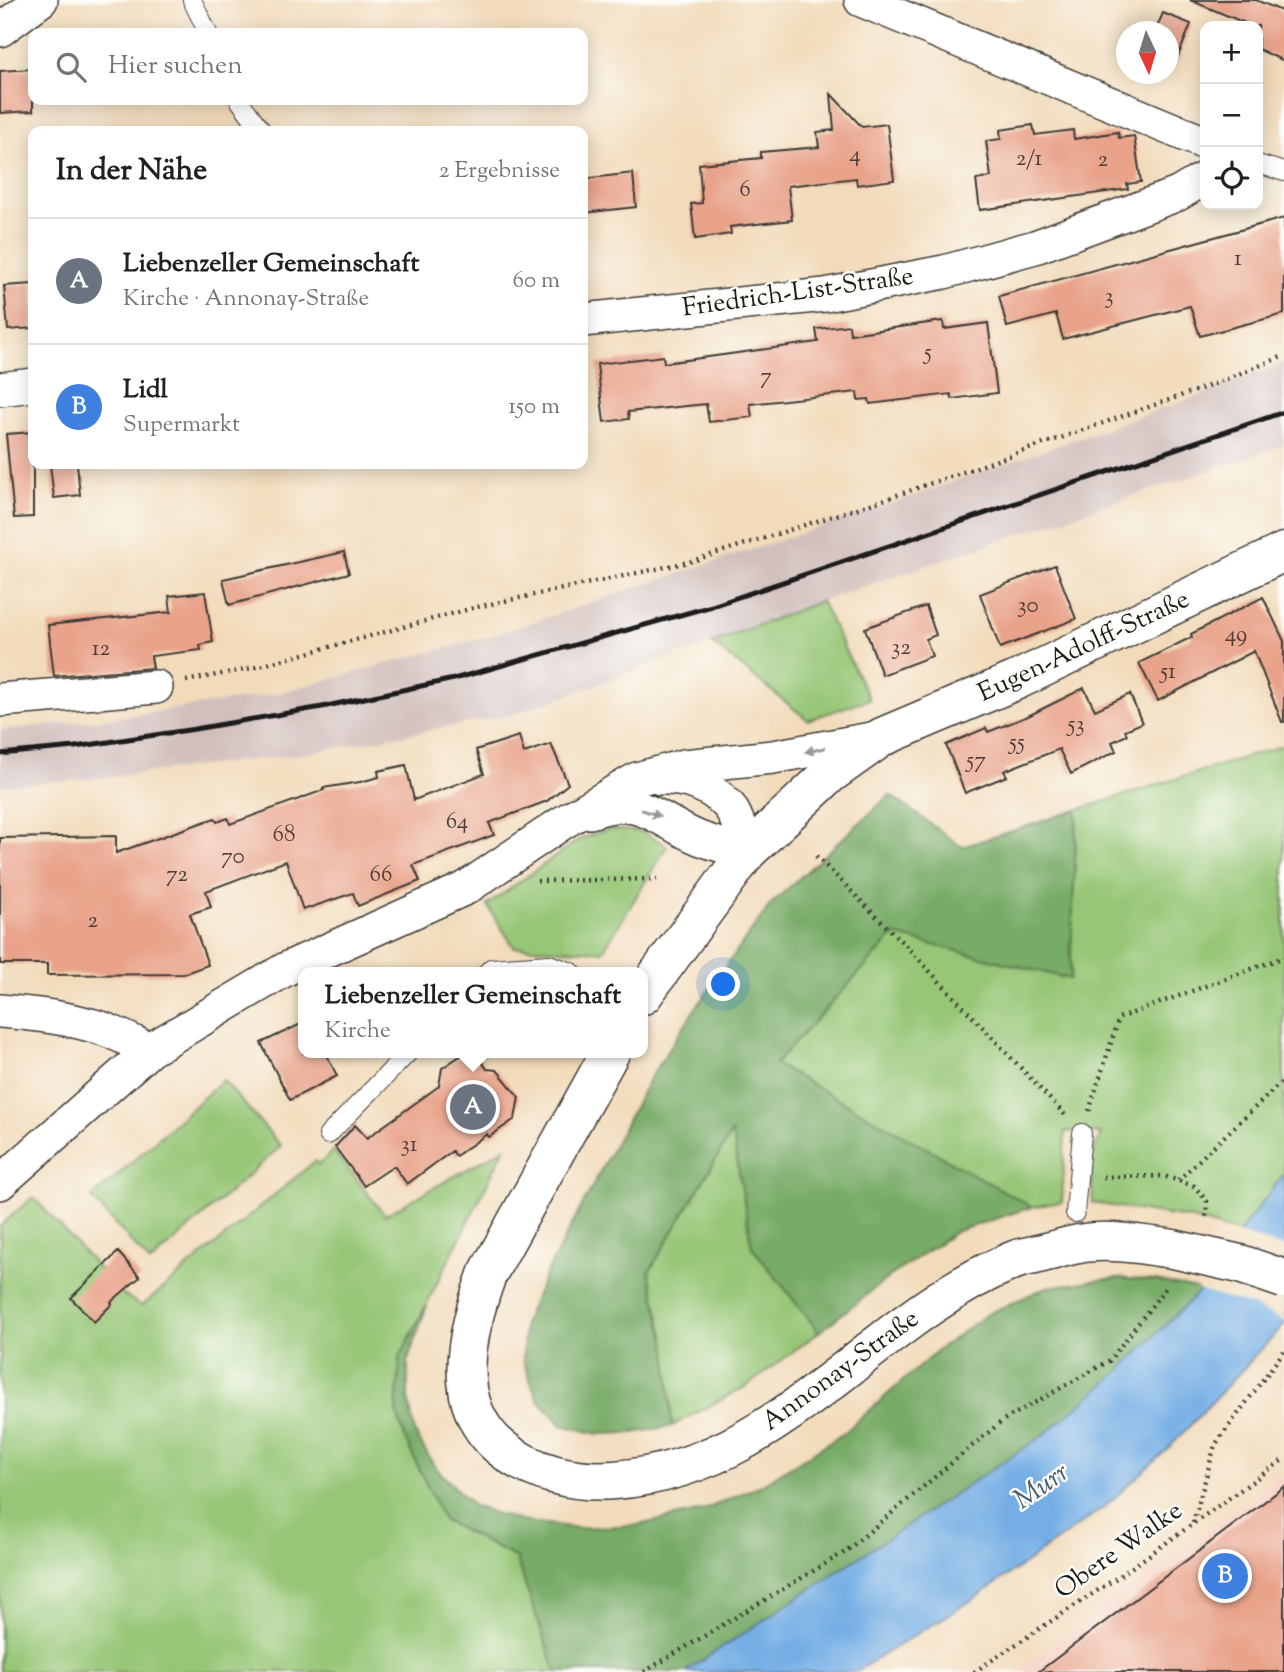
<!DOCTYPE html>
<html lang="de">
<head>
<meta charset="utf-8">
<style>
  body { margin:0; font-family:"Sorts Mill Goudy",serif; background:#f2f2f2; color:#202124 }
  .controls { position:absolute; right:21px; top:21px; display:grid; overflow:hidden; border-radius:14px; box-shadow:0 4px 18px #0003 }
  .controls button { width:63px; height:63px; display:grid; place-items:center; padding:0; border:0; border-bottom:2px solid #e0e0e0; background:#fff; color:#202124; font:35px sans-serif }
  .compass { position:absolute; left:1116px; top:21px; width:63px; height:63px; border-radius:50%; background:#fff; box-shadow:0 4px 18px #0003; rotate:176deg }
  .you { position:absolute; left:724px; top:985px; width:24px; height:24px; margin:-18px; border:5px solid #fff; border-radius:50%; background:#1a73e8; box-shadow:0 0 0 10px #1a73e833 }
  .badge { display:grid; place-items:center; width:46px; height:46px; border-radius:50%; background:#0b8043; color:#fff; font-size:23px; font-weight:700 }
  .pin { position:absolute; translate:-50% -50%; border:4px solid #fff; box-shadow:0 2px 7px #0006 }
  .popup { position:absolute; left:298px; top:967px; width:350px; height:91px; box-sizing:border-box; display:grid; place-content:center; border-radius:14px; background:#fff; filter:drop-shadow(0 2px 5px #0005); font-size:23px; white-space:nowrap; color:#757577 }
  .popup b { font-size:26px; color:#202124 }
  .popup::after { content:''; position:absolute; left:50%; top:100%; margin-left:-14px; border:14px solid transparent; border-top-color:#fff }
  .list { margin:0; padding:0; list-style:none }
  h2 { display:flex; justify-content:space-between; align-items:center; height:91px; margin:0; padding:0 28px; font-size:30px }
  h2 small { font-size:23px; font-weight:400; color:#757577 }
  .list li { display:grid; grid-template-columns:46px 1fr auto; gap:21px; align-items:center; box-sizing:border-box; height:126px; padding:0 28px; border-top:2px solid #e0e0e0 }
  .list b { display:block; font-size:26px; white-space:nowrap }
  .list p { margin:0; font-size:23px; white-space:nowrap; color:#757577 }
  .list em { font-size:23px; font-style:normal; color:#757577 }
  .icon { flex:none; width:38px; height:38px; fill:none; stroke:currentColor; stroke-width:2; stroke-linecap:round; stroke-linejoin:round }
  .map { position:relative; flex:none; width:1284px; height:1672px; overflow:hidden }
  .search { position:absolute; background:#fff; box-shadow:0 4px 18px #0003; left:28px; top:28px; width:560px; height:77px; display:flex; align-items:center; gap:18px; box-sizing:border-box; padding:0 24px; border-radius:14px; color:#757577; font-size:26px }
  .panel { position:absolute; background:#fff; box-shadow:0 4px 18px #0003; left:28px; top:126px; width:560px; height:343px; border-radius:14px }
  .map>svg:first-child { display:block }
  .built { fill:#f6d2c4 }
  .industrial { fill:#d1bfbe }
  .green { fill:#96c676; stroke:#597149; stroke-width:2 }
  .forest { fill:#78ab67; stroke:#4a6442; stroke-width:2 }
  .water { fill:#75aee5; stroke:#486580; stroke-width:2 }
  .pier { fill:#f2dbbb }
  .building { fill:#e9a38a }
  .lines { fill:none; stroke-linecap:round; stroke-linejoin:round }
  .service-casing { stroke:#3c3934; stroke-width:20 }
  .minor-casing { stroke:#3c3934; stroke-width:36 }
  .tertiary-casing { stroke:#3c3934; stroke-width:41 }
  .path { stroke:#3c3934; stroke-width:4.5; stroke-dasharray:2 5; stroke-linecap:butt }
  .service { stroke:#fff; stroke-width:18 }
  .minor { stroke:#fff; stroke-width:33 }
  .tertiary { stroke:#fff; stroke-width:38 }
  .rail { stroke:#1c1c1c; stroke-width:5 }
  .tertiary-bridge-casing { stroke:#3c3934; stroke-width:41; stroke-linecap:butt }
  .tertiary-bridge { stroke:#fff; stroke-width:38 }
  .oneway { fill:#999 }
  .labels { text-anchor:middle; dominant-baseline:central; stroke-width:5; stroke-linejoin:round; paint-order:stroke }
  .number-label { font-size:23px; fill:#4f3e38 }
  .street-label { font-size:26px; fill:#1c1c1c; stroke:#fdfcf7 }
  .water-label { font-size:28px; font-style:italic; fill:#445e76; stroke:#fdfcf7 }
</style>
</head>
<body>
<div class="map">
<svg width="1284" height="1672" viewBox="0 0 1284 1672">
  <rect width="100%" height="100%" fill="#fdfcf7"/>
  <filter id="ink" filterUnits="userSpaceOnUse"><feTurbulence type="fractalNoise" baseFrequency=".0143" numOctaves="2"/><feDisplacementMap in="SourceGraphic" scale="14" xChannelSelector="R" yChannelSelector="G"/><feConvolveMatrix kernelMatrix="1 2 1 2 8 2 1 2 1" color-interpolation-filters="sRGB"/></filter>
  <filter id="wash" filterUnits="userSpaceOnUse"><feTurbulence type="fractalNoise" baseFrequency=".00686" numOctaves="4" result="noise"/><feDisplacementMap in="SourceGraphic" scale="28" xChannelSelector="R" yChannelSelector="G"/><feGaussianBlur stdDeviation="1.57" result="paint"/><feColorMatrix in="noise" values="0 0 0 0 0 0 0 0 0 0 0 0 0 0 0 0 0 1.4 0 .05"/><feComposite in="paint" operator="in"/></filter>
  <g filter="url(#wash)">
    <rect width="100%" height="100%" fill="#f2dbbb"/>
    <!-- built -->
    <path class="built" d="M1284 1472V1672H1014L1023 1667Z"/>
    <!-- industrial -->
    <path class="industrial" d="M1284 362V445L821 601 712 643 511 715 301 754 101 778 0 786V730L97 720 271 695 487 637 887 505 1207 393Z"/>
    <!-- green -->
    <path class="green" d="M821 601 869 699 808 720 712 643Z
      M1284 745V1174L1239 1233 1192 1219 1093 1203 1090 1160 1101 1134 1065 1131 1062 1202 1032 1207 775 1064 894 935 1070 979 1077 810Z
      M609 829 643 832 667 846 603 951 514 947 487 905 580 839Z
      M223 1080 281 1146 150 1263 92 1198Z
      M733 1131 752 1247 819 1332 747 1386 672 1426 667 1349 649 1272Z
      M505 1148 400 1357 396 1411 443 1520 516 1558 556 1672H0V1226L33 1197 121 1293 142 1306 315 1161 319 1165 333 1150 385 1215Z"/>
    <!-- forest -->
    <path class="forest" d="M890 795 962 847 1077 810 1070 979 894 935 775 1064 1032 1207 957 1231 889 1277 819 1332 752 1247 732 1132 649 1272 667 1349 672 1426 633 1433 598 1434 562 1425 538 1400 523 1361 524 1323 545 1276 648 1081 695 1009 771 904Z
      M1115 1278 1156 1281 1201 1290 1115 1375 1041 1437 685 1672H556L516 1558 443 1520 406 1441 396 1411 400 1357 427 1305 408 1360V1398L415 1433 434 1466 473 1506 520 1521 580 1528 638 1525 702 1511 761 1485 844 1433 937 1351 987 1314 1047 1287Z"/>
    <!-- water -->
    <path class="water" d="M1284 1174V1325L1167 1450 1103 1508 977 1597 855 1672H685L1041 1437 1115 1375 1201 1290 1239 1233Z"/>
    <!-- pier -->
    <path class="pier" d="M1235 1232 1284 1247V1321L1253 1306 1197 1290Z"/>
    <g id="blocks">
      <!-- building -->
      <path class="building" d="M1190 0H1256L1284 12V61L1258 49V26H1252Z
        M1163 13 1191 24 1175 64 1168 61V32H1155Z
        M33 69V111L0 113V71Z
        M831 94 862 127 887 124 894 180 857 185 856 178 788 186 792 220 730 227 731 234 695 239 691 204 702 203 699 164 761 158V152L819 147 817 132 834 130Z
        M1033 125 1035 135 1073 130 1074 139 1118 132 1119 138 1134 136 1141 182 1127 184 1128 189 980 210 976 180 991 177 986 141 1001 139 1000 130Z
        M633 173 636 207 583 213V179Z
        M1284 218V314L1200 336 1190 306 1063 339 1056 314 1007 327 999 296Z
        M33 284V328L8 330 4 286Z
        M943 321 944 329 988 323 997 393 952 399 951 394 870 404 869 399 858 400 857 392 750 404 752 417 709 422 706 404 628 412 629 419 604 422 597 364 663 356 664 363 818 342 816 329 849 325 850 334Z
        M33 432V517L14 518 6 434Z
        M50 464H77L80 495 54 498Z
        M344 552 349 573 229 605 223 579Z
        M1055 565 1076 619 1000 648 980 594Z
        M205 592 213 642 200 645 201 650 151 656 153 668 54 676 48 625 171 612 169 596Z
        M1263 597 1284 641V722H1282L1254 651 1158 701 1139 663 1192 637 1191 634Z
        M926 606 936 635 926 639 932 656 882 675 865 628Z
        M1084 688 1095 710 1130 694 1142 723 1125 730 1127 735 1112 742 1116 751 1071 774 1059 749 1004 771 1007 776 965 793 946 745 986 728 988 732 1028 716Z
        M519 736 524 753 551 744 568 784 547 801 489 823 494 835 413 865 420 881 358 906 353 893 303 910 286 861 206 891 211 907 190 914 208 965 183 974 47 975V964H0V838L116 836V853L215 818 217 822 228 818 230 824 324 790 323 788 360 782 379 777 378 771 406 765 414 800 484 774 476 750Z
        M303 1023V1053H326L337 1076 290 1100 261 1043Z
        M460 1056H478L487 1069 497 1070 519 1097 515 1119 489 1137 487 1134 456 1156 452 1151 407 1184 394 1166 364 1186 335 1147 355 1125 367 1138 439 1086 442 1068Z
        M118 1252 140 1277 111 1302 112 1304 94 1322 71 1298Z
        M1284 1487V1672H1038Z"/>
    </g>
  </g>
  <g filter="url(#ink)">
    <use href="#blocks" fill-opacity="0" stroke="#3c3934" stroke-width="2"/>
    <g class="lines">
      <defs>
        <path id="service" d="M192 0 208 33
          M239 100 262 131
          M1258 164 1284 172
          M487 972 491 968 549 964 572 972
          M328 1135 408 1053
          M1075 1213 1082 1133"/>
        <path id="minor" d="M861 0 1205 143
          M0 30 41 0
          M583 320 825 295 944 272 1035 247 1178 194 1205 178
          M0 389 33 385
          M0 700 156 687
          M660 778C686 777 711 786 729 806 738 817 742 838 747 852
          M590 812C640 793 658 821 699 838 714 844 731 848 747 852
          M0 1011C36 1014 70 1018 104 1029 120 1035 135 1043 150 1050
          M0 1183 150 1050 286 969 466 888 562 823 637 779 684 766 773 757 882 737"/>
        <path id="tertiary" d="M643 995 747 852 830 774 882 737 1017 680 1284 552
          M610 1053 487 1275C467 1330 448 1403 500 1447 531 1473 574 1483 614 1480 782 1468 866 1321 1012 1261 1021 1257 1032 1256 1042 1253 1056 1250 1070 1245 1084 1243 1113 1239 1144 1245 1173 1249"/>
      </defs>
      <!-- service casing -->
      <use href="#service" class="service-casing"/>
      <!-- minor casing -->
      <use href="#minor" class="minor-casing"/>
      <!-- tertiary casing -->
      <use href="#tertiary" class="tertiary-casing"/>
      <!-- path -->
      <path class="path" d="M186 681 252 668 477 607 689 562 886 499 1206 387 1284 356
        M816 856 908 948 1065 1115
        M537 881 657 879
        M1089 1111 1119 1018 1284 957
        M1103 1177 1164 1176 1194 1186 1207 1201 1206 1220
        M1178 1180 1284 1080
        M1193 1523 1215 1445 1284 1351
        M644 1672 845 1552 1002 1421 1109 1361 1168 1285
        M974 1672 1121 1575 1284 1459"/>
      <!-- service -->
      <use href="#service" class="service"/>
      <!-- minor -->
      <use href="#minor" class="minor"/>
      <!-- tertiary -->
      <use href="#tertiary" class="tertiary"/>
      <!-- rail -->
      <path class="rail" d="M0 754 75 747 195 729 322 707 454 679 712 606 1284 412"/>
      <defs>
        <path id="tertiary-bridge" d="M1173 1249 1240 1264 1284 1279"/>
      </defs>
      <!-- tertiary-bridge casing -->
      <use href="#tertiary-bridge" class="tertiary-bridge-casing"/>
      <!-- tertiary-bridge -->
      <use href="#tertiary-bridge" class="tertiary-bridge"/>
    </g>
    <!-- one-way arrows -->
    <defs><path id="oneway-solid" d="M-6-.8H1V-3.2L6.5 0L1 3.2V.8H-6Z" transform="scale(1.75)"/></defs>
    <g class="oneway">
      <use href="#oneway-solid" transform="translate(815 750) rotate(169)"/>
      <use href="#oneway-solid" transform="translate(651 813) rotate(19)"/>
    </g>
  </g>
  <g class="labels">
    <!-- number labels -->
    <g class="number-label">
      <text x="855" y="155">4</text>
      <text x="1029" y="159">2/1</text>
      <text x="1103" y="160">2</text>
      <text x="745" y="190">6</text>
      <text x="1238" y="259">1</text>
      <text x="1109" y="297">3</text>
      <text x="928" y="353">5</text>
      <text x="766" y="377">7</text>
      <text x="1028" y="606">30</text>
      <text x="1236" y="635">49</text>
      <text x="901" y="648">32</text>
      <text x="101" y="649">12</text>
      <text x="1168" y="672">51</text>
      <text x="1076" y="725">53</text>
      <text x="1017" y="743">55</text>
      <text x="976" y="761">57</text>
      <text x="457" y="822">64</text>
      <text x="284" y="835">68</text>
      <text x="233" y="857">70</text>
      <text x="177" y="875">72</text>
      <text x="381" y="875">66</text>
      <text x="93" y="921">2</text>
      <text x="409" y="1145">31</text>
    </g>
    <!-- street labels -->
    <g class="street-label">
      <text transform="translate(798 293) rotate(-8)">Friedrich-List-Straße</text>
      <text transform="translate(1084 647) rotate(-25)">Eugen-Adolff-Straße</text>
      <text transform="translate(841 1371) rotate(-36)">Annonay-Straße</text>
      <text transform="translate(1119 1551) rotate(-35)">Obere Walke</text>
    </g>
    <!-- water labels -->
    <g class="water-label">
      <text transform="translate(1042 1487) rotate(-35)">Murr</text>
    </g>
  </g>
</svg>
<div class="controls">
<button>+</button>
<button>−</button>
<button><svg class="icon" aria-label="locate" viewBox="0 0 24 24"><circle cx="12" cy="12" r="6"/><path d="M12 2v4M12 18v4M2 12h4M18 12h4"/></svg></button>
</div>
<svg class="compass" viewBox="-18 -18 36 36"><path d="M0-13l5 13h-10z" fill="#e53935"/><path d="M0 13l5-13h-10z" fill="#757577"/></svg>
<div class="you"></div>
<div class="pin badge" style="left:473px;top:1107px;background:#6b7280">A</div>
<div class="popup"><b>Liebenzeller Gemeinschaft</b>Kirche</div>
<div class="pin badge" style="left:1225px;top:1576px;background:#3f7fe0">B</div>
<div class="search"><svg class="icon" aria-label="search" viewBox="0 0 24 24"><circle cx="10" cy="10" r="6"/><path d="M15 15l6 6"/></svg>Hier suchen</div>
<section class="panel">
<h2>In der Nähe<small>2 Ergebnisse</small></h2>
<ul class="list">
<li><span class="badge" style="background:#6b7280">A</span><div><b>Liebenzeller Gemeinschaft</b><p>Kirche · Annonay-Straße</p></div><em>60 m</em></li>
<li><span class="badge" style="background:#3f7fe0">B</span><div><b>Lidl</b><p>Supermarkt</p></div><em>150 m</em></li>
</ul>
</section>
</div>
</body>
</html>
